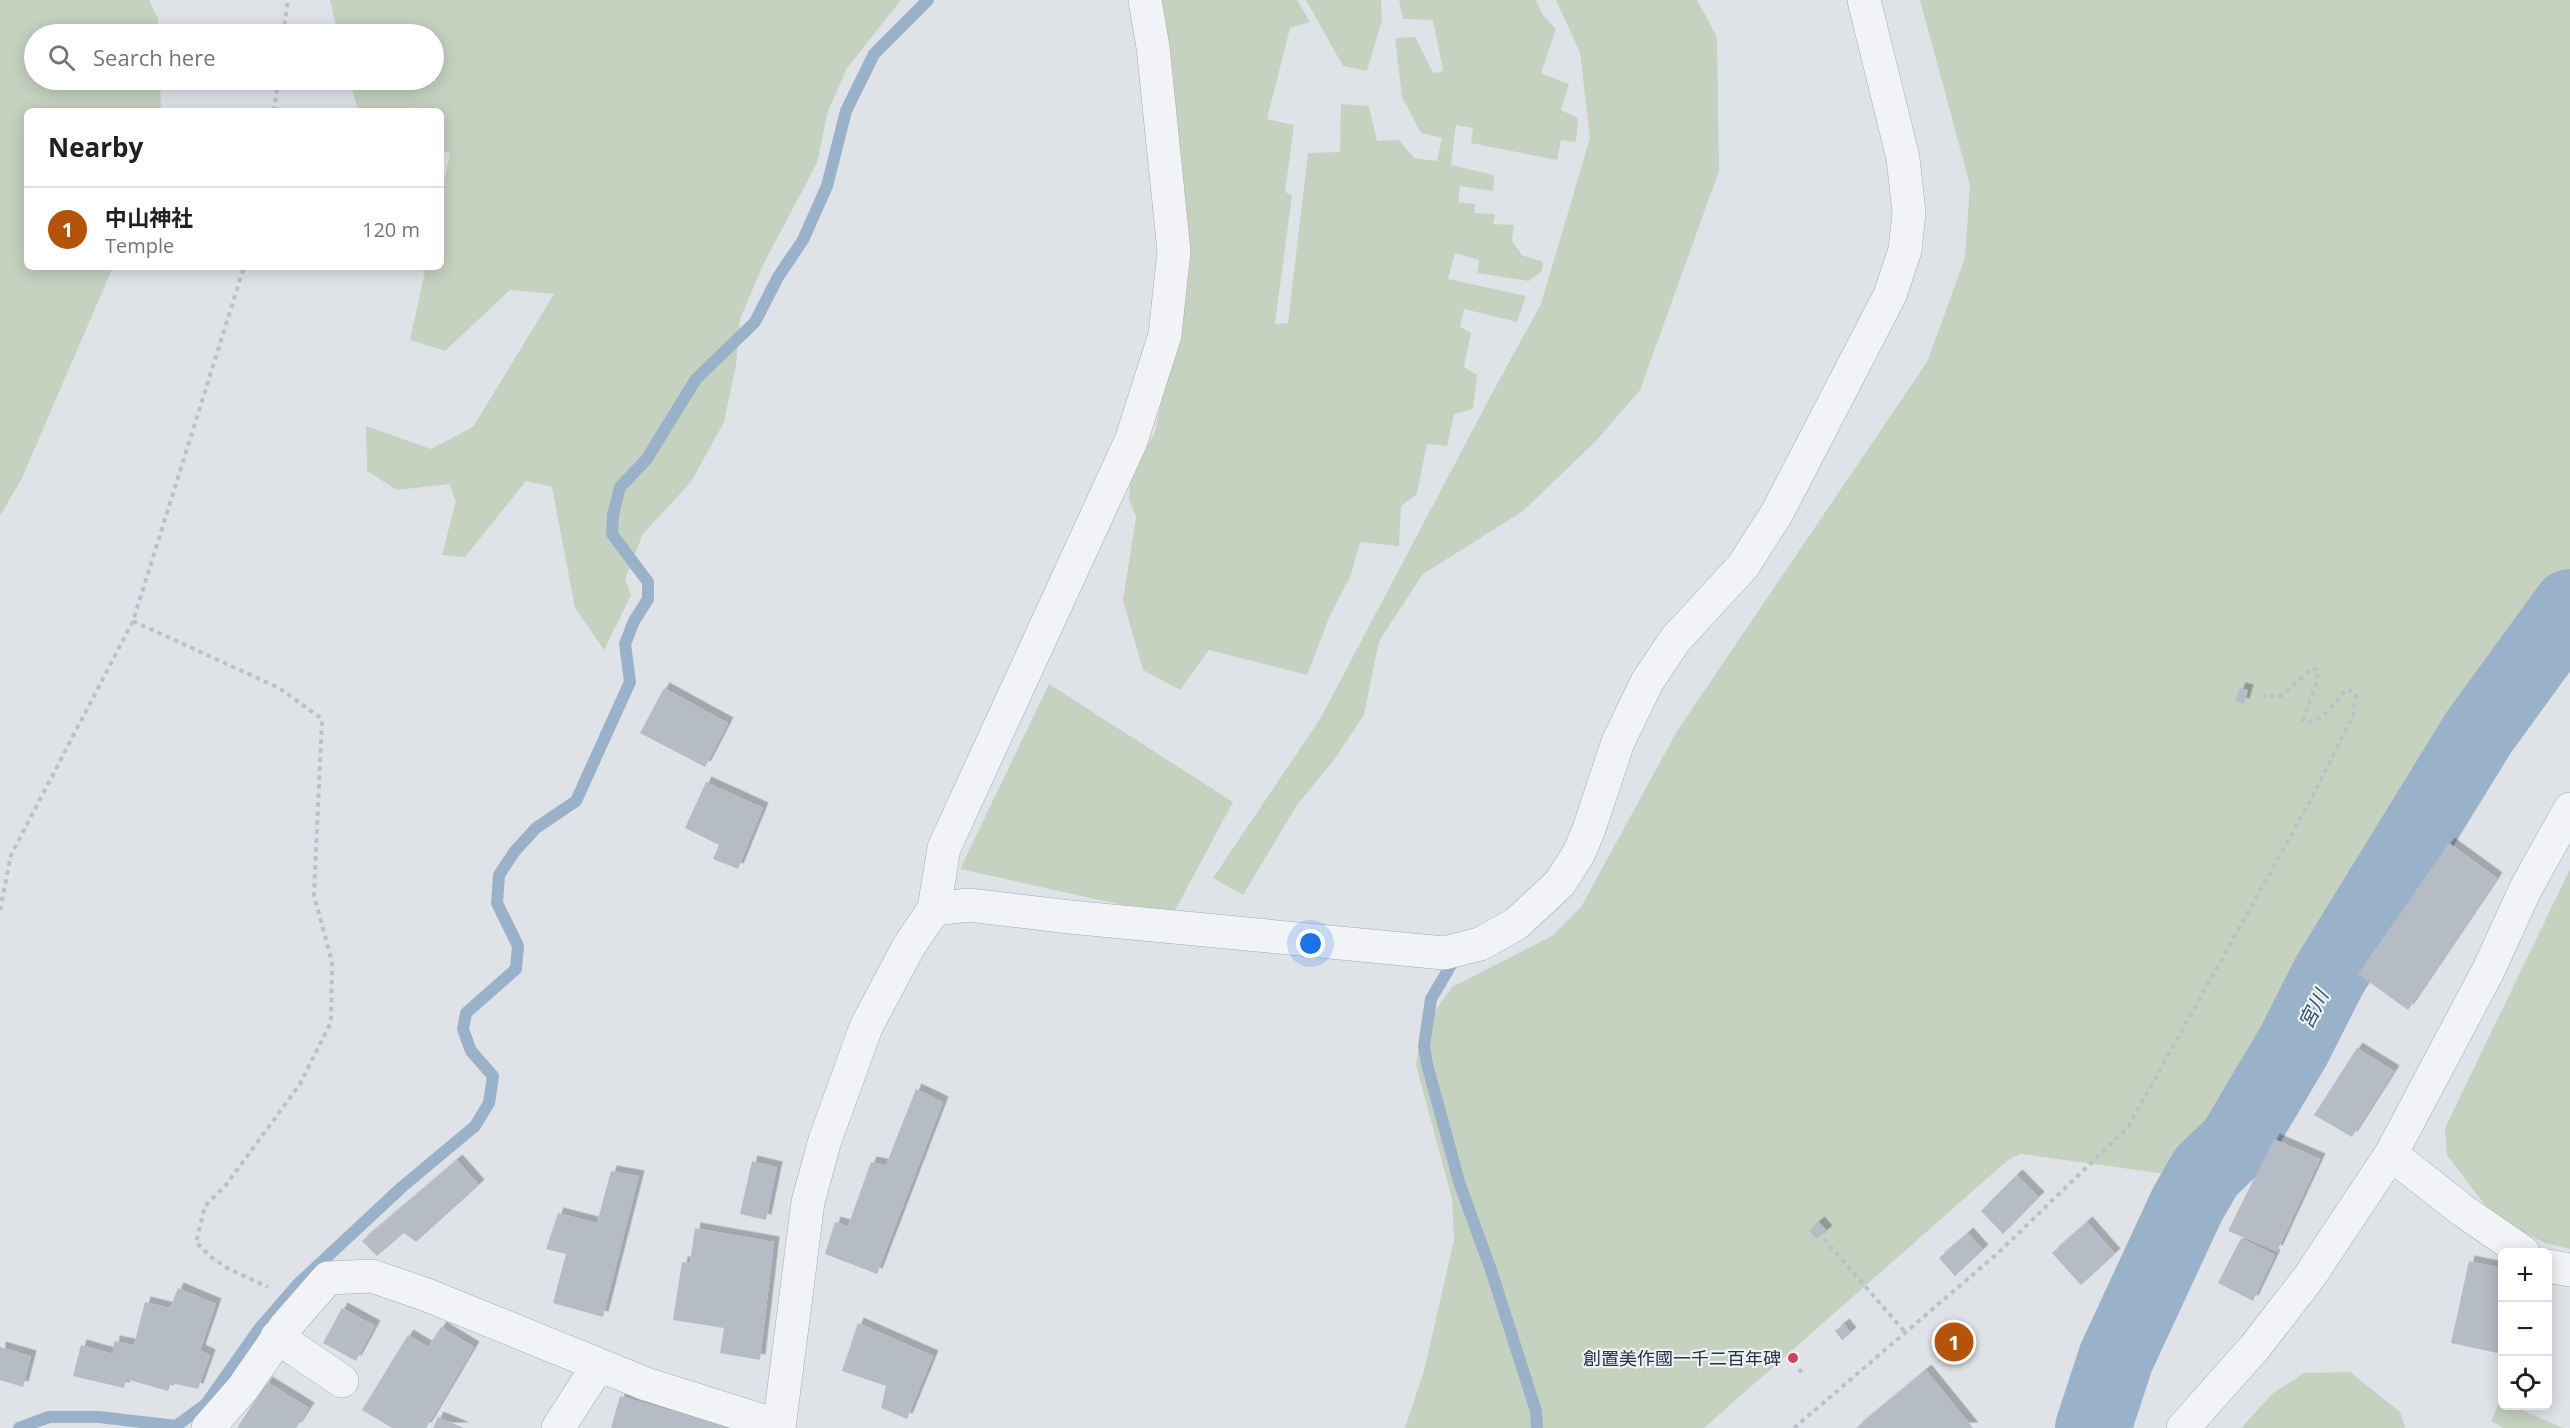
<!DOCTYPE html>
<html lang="en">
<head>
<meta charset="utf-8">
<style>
  body { margin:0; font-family:"Open Sans","Noto Sans JP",sans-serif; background:#f2f2f2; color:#202124 }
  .controls { position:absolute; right:18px; bottom:18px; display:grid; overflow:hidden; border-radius:9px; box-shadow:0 3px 15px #0003 }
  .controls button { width:54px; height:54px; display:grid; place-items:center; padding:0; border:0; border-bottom:2px solid #e0e0e0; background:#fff; color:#202124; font:30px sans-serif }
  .you { position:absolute; left:1311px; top:944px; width:21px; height:21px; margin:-15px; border:4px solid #fff; border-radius:50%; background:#1a73e8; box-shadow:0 0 0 9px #1a73e833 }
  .badge { display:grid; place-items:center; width:39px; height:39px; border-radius:50%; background:#b45309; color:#fff; font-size:20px; font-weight:700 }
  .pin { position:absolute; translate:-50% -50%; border:3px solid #fff; box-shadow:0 2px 6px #0006 }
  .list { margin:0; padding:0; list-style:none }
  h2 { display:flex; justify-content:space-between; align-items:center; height:78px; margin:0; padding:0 24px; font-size:26px }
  h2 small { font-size:20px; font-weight:400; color:#757577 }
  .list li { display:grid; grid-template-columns:39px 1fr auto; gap:18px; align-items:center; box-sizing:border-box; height:84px; padding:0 24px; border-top:2px solid #e0e0e0 }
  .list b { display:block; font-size:22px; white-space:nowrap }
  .list p { margin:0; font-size:20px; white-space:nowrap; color:#757577 }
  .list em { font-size:20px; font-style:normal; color:#757577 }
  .icon { flex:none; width:33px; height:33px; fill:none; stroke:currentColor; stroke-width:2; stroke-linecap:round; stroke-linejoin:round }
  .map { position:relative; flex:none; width:2570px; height:1428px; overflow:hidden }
  .search { position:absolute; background:#fff; box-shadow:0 3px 15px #0003; left:24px; top:24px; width:420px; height:66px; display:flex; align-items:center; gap:15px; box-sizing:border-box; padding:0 21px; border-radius:33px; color:#757577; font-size:22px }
  .panel { position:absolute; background:#fff; box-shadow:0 3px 15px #0003; left:24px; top:108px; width:420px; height:162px; border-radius:9px }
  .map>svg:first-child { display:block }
  .green { fill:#c5d2c0 }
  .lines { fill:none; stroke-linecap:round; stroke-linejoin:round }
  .stream { stroke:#99b2c9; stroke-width:12 }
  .river { stroke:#99b2c9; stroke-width:76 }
  .building { fill:#b6bcc5; filter:url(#shadow) }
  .minor-casing { stroke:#a4aab2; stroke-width:34 }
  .path { stroke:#bcc1c6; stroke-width:4; stroke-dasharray:4.5 4.5; stroke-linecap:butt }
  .minor { stroke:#f1f3f6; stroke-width:33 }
  .poi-dot { fill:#cf425c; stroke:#eef2f6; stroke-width:2 }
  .labels { text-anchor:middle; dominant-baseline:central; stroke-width:4.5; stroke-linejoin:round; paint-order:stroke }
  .poi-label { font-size:18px; fill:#27313f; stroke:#eef2f6; text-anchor:end }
  .water-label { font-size:20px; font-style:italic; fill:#315174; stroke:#eef2f6 }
</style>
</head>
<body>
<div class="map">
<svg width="2570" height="1428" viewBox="0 0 2570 1428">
  <defs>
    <filter id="shadow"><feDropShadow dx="5.5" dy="-5.5" stdDeviation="0" flood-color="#0004"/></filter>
  </defs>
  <rect width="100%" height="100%" fill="#dfe3e8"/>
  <!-- green -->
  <path class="green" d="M0 0H149L158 19V34H34V80H160L161 111H27V267H113L22 478 0 516Z
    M330 0H901L847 68 828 111 817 163 763 265 740 319 736 365 724 422 691 482 643 534 625 579 631 595 604 650 575 608 552 487 526 481 465 557 442 555 456 501 449 484 397 490 367 471 366 426 431 449 473 427 554 294 510 290 445 351 410 340 426 267H441V197L450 153 441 151V111H358L350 80H434V34H338Z
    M1160 0H1297L1310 22 1290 28 1267 119 1294 125 1285 192 1292 195 1275 324 1288 323 1308 153 1340 152 1341 104 1369 106 1377 141 1399 140 1414 158 1437 161 1442 138 1421 133 1402 97 1395 38 1415 37 1433 73 1443 71 1433 20 1403 19 1399 0H1536L1542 14 1556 29 1541 73 1569 84 1561 110 1578 118 1576 142 1561 140 1557 160 1471 143 1473 128 1456 125 1451 165 1494 175 1493 191 1460 186 1458 202 1475 204 1474 213 1495 214 1493 224 1514 225 1512 241 1522 255 1543 262 1542 271 1529 281 1477 273 1479 260 1455 253 1448 279 1526 296 1517 322 1464 309 1460 327 1471 333 1464 367 1477 375 1473 409 1454 414 1447 446 1427 444 1417 494 1401 506 1399 546 1360 542 1351 575 1329 618 1307 675 1209 650 1180 690 1143 670 1123 600 1136 517 1129 499 1131 469 1154 435 1170 363Z
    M1306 0H1381L1382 20 1367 71 1343 66Z
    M1556 0H1697L1717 37 1719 171 1640 390 1595 442 1523 511 1423 574 1379 641 1364 715 1334 760 1297 805 1243 895 1213 878 1320 719 1496 386 1541 304 1590 138 1580 53Z
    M1920 0H2570V569L2351 910 2224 1134C2209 1151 2194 1168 2173 1175L2021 1154 2008 1160 1704 1428H1405L1425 1367 1454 1240 1452 1199 1416 1065 1421 1031 1452 987 1552 936 1581 907 1677 731 1927 362 1965 258 1970 185Z
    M1049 684 1233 802 1172 916 960 869Z
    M2570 869V1249L2545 1243 2515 1228 2485 1205 2447 1155 2445 1128Z
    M2350 1372 2400 1412 2405 1428H2241L2273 1393 2304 1373Z
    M2500 1400 2502 1406H2513L2563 1428H2503L2491 1421Z"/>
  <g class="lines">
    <!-- stream -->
    <path class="stream" d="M1454 960 1431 999 1424 1046 1427 1064 1460 1185 1491 1270 1536 1411 1537 1428
      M19 1428 49 1417H99L176 1426 206 1404 259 1329 298 1284 402 1187 475 1126 489 1103 493 1076 471 1051 463 1029 466 1013 516 969 518 946 497 903 499 875 515 851 536 828 576 801 630 682 625 644 634 621 648 599V582L612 534 613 515 620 487 646 460 696 379 755 322 778 277 803 240 827 186 846 111 874 54 928 0"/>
    <!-- river -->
    <path class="river" d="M2093 1428 2116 1358 2187 1205 2206 1172 2236 1143 2293 1047 2329 976 2479 732 2570 607"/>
  </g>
  <!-- building -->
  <path class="building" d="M664 688 728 723 705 767 640 733Z
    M2240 688 2248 690 2244 704 2235 701Z
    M706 782 763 808 738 869 713 859 719 845 685 828Z
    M2449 843 2497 878 2408 1010 2358 974Z
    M2357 1048 2394 1071 2352 1137 2314 1115Z
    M916 1089 943 1102 877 1274 825 1254 835 1222 848 1226 871 1162 886 1165Z
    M2274 1139 2320 1159 2277 1251 2228 1231Z
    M457 1160 479 1185 416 1242 404 1233 377 1256 362 1241Z
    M752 1161 777 1167 766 1220 740 1214Z
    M611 1171 639 1176 603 1317 553 1303 566 1254 546 1249 558 1213 597 1223Z
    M2017 1175 2039 1197 2003 1234 1981 1211Z
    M1819 1222 1827 1231 1817 1239 1809 1231Z
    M2087 1222 2115 1254 2081 1285 2052 1253Z
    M695 1228 774 1242 760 1360 720 1353 724 1328 673 1320 682 1262 690 1263Z
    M1968 1233 1983 1250 1955 1276 1939 1258Z
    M2241 1238 2275 1255 2253 1301 2218 1283Z
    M2469 1261 2502 1268V1354L2451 1343Z
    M178 1288 216 1304 200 1350 210 1355 198 1389 171 1383 168 1391 126 1379 124 1388 73 1376 81 1345 113 1354 114 1341 134 1345 145 1302 170 1308Z
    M342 1308 375 1326 356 1361 323 1343Z
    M858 1323 933 1356 907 1419 881 1408 886 1386 842 1371Z
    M1844 1324 1851 1333 1842 1340 1835 1331Z
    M441 1327 474 1347 426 1428H392L362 1410 408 1335 428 1347Z
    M0 1347 31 1356 23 1387 0 1380Z
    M1926 1370 1973 1428H1856Z
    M267 1382 309 1408 296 1428H237Z
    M620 1396 728 1427V1428H611Z
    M438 1417 464 1428H433Z"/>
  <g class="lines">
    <defs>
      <path id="minor" d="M934 909 969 905 1070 917 1444 953 1480 944 1516 924 1560 883 1579 853 1589 829 1618 742 1647 682 1675 640 1743 566 1777 513 1890 295 1905 250 1909 213 1903 158 1864 0
        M2391 1154 2462 1210 2523 1252
        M2548 1266 2570 1270
        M277 1337 342 1381
        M208 1428 243 1388 286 1326 328 1278 372 1276 427 1295 646 1384 779 1426
        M558 1428 598 1366
        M779 1428 808 1202 825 1140 866 1027 909 946 934 909 944 848 1131 441 1165 335 1174 251 1153 47 1145 0
        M2183 1428 2255 1347 2310 1276 2391 1154 2488 971 2526 888 2570 809"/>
    </defs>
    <!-- minor casing -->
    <use href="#minor" class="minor-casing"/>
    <!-- path -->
    <path class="path" d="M283 34 288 0
      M274 111 278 80
      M133 621 279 688 322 719 314 895 332 962 331 1022 300 1084 226 1185 205 1206 196 1242 211 1257 229 1269 268 1287
      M0 910 11 855 133 621 244 267
      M1824 1239 1905 1332
      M1799 1369 1805 1376
      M1794 1428 1998 1253 2128 1127 2308 805 2353 716 2356 694 2347 689 2323 716 2312 722 2303 720 2317 681 2318 670 2313 668 2281 696H2263"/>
    <!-- minor -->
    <use href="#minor" class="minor"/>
  </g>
  <!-- markers -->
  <circle class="poi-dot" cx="1793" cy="1358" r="6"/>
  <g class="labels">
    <!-- poi labels -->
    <g class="poi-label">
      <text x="1781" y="1358">創置美作國一千二百年碑</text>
    </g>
    <!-- water labels -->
    <g class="water-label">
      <text transform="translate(2313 1009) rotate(-63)">宮川</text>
    </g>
  </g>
</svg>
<div class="controls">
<button>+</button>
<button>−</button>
<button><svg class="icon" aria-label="locate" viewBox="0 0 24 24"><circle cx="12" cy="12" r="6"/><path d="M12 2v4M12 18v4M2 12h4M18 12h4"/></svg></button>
</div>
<div class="you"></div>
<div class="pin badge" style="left:1954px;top:1342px">1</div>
<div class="search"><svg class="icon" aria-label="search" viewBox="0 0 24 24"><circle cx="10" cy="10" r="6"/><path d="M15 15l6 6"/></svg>Search here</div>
<section class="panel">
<h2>Nearby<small></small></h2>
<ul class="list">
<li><span class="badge">1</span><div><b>中山神社</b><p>Temple</p></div><em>120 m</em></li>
</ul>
</section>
</div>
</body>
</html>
